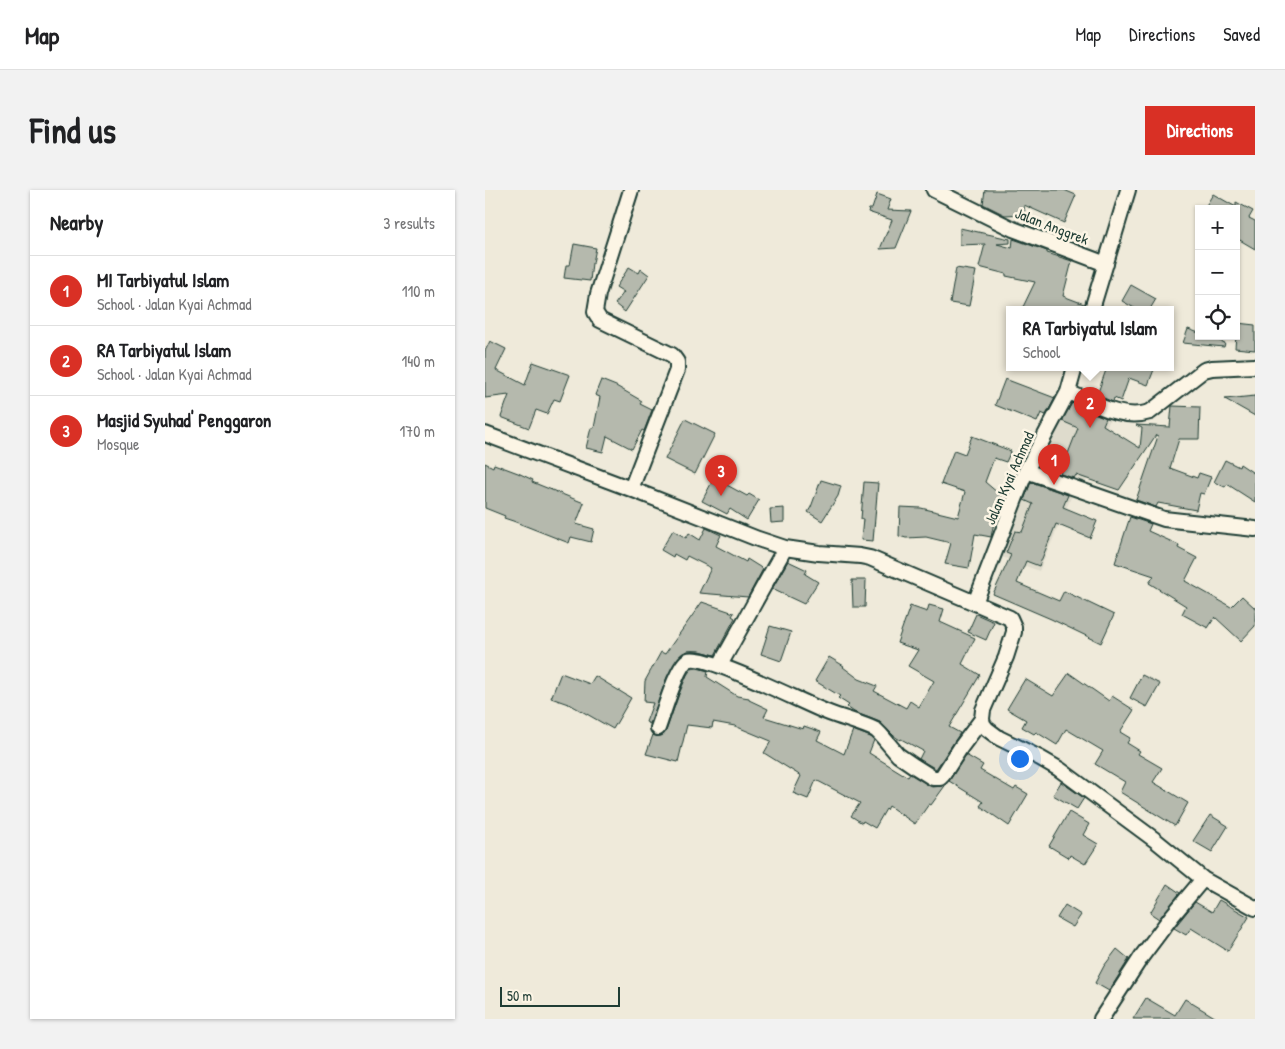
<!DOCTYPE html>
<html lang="en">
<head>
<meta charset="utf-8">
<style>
  body { margin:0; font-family:"Patrick Hand",sans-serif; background:#f2f2f2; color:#202124 }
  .controls { position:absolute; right:15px; top:15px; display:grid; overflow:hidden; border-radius:0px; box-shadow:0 1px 4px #0004 }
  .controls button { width:45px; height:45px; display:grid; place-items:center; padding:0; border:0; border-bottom:1px solid #e0e0e0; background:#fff; color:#202124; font:25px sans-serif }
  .scale { position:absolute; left:15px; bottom:12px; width:120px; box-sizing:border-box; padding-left:5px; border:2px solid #1f3d34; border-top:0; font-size:14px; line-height:18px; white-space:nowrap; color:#1f3d34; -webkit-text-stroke:4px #fcf5e5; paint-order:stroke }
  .you { position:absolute; left:534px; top:568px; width:18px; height:18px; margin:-12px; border:4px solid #fff; border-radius:50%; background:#1a73e8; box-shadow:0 0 0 8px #1a73e833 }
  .badge { display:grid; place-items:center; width:32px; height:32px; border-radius:50%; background:#d93025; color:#fff; font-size:16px; font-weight:700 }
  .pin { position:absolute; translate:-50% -41px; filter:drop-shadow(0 1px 2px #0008) }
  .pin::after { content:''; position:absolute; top:26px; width:18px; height:15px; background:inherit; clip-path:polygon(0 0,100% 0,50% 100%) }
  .popup { position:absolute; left:521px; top:116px; width:168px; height:65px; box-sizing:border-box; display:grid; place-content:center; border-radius:0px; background:#fff; filter:drop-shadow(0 1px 4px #0005); font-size:16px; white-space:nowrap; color:#757577 }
  .popup b { font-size:19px; color:#202124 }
  .popup::after { content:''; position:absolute; left:50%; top:100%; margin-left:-10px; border:10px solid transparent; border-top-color:#fff }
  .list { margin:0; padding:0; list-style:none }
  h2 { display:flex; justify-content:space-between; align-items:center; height:65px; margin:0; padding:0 20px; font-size:21px }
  h2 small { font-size:16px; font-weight:400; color:#757577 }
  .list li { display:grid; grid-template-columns:32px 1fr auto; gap:15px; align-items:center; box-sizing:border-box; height:70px; padding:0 20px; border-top:1px solid #e0e0e0 }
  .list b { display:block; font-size:19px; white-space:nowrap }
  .list p { margin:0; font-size:16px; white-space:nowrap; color:#757577 }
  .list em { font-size:16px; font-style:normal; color:#757577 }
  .icon { flex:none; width:28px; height:28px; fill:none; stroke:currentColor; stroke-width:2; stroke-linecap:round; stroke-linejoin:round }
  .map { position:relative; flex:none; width:770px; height:829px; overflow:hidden; border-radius:0px }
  header { display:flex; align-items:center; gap:30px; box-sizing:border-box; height:70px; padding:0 25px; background:#fff; border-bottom:1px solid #e0e0e0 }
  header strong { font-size:24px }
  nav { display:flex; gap:28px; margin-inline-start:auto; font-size:18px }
  .intro { display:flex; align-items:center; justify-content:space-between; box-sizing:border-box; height:120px; padding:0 30px }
  h1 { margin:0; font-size:35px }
  .button { padding:12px 22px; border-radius:0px; background:#d93025; color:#fff; font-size:18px; font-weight:700 }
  main { display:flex; gap:30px; padding:0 30px }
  aside { flex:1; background:#fff; border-radius:0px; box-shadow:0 1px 4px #0004 }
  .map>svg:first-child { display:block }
  .built { fill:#dedbcc }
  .building { fill:#b5b9ad; stroke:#1f3d34 }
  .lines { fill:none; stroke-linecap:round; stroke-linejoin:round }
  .minor-casing { stroke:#1f3d34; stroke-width:18 }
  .minor { stroke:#fcf5e5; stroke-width:14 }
  .labels { text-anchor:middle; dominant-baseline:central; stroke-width:5; stroke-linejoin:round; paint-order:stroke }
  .street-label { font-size:15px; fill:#1f3d34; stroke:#fcf5e5 }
</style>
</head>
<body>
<header>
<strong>Map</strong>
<nav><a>Map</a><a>Directions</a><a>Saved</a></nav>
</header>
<div class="intro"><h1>Find us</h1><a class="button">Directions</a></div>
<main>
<aside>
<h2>Nearby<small>3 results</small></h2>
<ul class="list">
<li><span class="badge">1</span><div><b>MI Tarbiyatul Islam</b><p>School · Jalan Kyai Achmad</p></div><em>110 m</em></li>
<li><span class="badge">2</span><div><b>RA Tarbiyatul Islam</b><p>School · Jalan Kyai Achmad</p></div><em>140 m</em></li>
<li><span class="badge">3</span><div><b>Masjid Syuhad' Penggaron</b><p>Mosque</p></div><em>170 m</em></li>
</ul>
</aside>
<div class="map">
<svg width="770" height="829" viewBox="0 0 770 829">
  <rect width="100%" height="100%" fill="#efeada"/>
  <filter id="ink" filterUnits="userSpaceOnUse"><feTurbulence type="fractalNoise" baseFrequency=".02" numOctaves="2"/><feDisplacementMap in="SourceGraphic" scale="10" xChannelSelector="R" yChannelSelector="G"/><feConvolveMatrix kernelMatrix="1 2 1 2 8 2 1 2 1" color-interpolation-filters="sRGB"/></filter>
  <g filter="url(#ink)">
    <!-- built -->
    <path class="built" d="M583 205 627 223 601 292 590 298 554 381 512 365Z"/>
    <!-- building -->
    <path class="building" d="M500 0H579L591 5 579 33 539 15 540 24 520 25 498 14Z
      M392 4 406 9 402 20 426 21 411 58 395 59 407 30 383 22 384 19H387Z
      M728 4 751 17V12L768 21 764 28 770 31V59L753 49 751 52V19H719Z
      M475 38 525 49V53L512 54 527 58 528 49 534 51 562 61V63L587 71 578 106 599 114 598 119H537L550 92 521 86V84L494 77 500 54 475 55Z
      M89 54 111 58 108 73H107L105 91 79 88 81 75H85Z
      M144 77 154 83 156 79 164 85 140 122 130 114 139 102 131 97Z
      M471 78 491 81 484 116 465 113Z
      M646 95 671 109 665 119H651L637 111Z
      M752 133 770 135V160L750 158Z
      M703 139 714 143V146H722L740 153 739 157 698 153Z
      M5 151 21 159 11 180 40 195 48 172 85 185 75 211 69 209 62 224 51 220 44 238 16 227 24 205 0 208V161Z
      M618 177H670L663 195 644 188 636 211 629 208 628 212 612 205 621 180 617 178Z
      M520 189 570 208 561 225 556 223 552 232 510 215Z
      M116 190 131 196 157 211 155 214 167 220 159 241 157 240 147 259 122 246 118 262 101 258 106 238H109L115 207 110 205Z
      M770 206V226L740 209Z
      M587 213 621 228 618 235 655 258 657 238 651 235 685 237 687 216 715 217 714 249H694L685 278 712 288 714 283 726 287 719 304 715 303 711 320 673 313 671 317 651 310 673 246 671 245 634 300 591 285 589 288 575 284 593 238 577 231Z
      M200 229 230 244 210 284 180 269Z
      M487 246 526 261 521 272 509 268 500 292 520 309 512 318 506 347 490 344 484 378 460 374 466 353 441 347 421 348 414 346 415 317 436 318 473 327 480 302 456 294 469 260 480 264Z
      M740 270 754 277 755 274 770 284V312L742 294 740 297 729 292Z
      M0 273 8 277 9 274 33 283 48 290 47 292 99 313 91 334 109 339 106 352 86 347 84 353 28 331 19 328 20 326 0 318Z
      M229 288 262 306 264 304 274 310 262 330 245 319 242 324 217 311Z
      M336 290 356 296 353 306 337 331 323 322 326 317Z
      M379 292 393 293 388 351 376 350 378 329H376Z
      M546 292 583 305 578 317 612 331 605 348 571 334 554 376 541 371 532 393 574 411 579 401 629 425 616 453 566 429 508 404 526 365 521 363 530 341 537 342 548 314 539 310Z
      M299 318V332L286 333 285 319Z
      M645 327 666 334 663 341 694 355 693 358 712 368 700 391 746 417 757 406 770 418V436L756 451 730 427 723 438 697 424 701 416 664 393 669 386 630 373Z
      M221 338 236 345 231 356 261 372 262 369 278 379 263 407 214 403 226 378 202 366 200 370 189 364 188 367 176 360 188 340 201 348 204 343 215 350Z
      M303 371 322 380 320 384 333 392 319 414 287 399Z
      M367 390H381L380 417H368Z
      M217 412 249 423 247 426 250 428 230 465 215 461H203L198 463 193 468 182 487 165 534 161 532 168 513 159 512 160 491 176 462 180 464Z
      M444 415 459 419 455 432 490 448 477 474 495 485 464 537 475 543 451 579 434 569 438 561 416 549 415 550 409 546 395 532 369 522 362 517 364 515 353 508 355 506 330 491 344 467 359 476 358 477 374 489 392 496 389 501 421 518 425 511 434 517 449 491 423 476 433 460 412 453 425 416 442 422Z
      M491 424 509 432 501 450 483 442Z
      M285 436 306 442 296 471 276 464Z
      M212 478 223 481 222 487 252 506 264 508V510L283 519 279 527 318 539 319 536 336 542 332 550 359 564 368 540 386 547 389 550 384 563 423 587 425 584 443 595 447 597 458 596 462 593 446 615 444 614 430 634 404 616 402 620 401 619 390 638 378 631 377 633 366 626 375 613 331 590 323 609 308 603 316 586 279 563 286 551 250 536 228 532 227 538 202 535 193 572 161 564 168 545 175 546 178 545 181 541 194 504 202 485 206 479Z
      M76 483 105 494 110 486 146 508 128 539 86 515 66 508Z
      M584 483 624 511 627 506 649 520 635 542 645 548 642 553 655 561 653 564 677 578 668 592 703 613 690 636 635 602 640 592 610 574 618 561 581 539 572 555 551 542 549 544 537 537 541 530 522 519 540 489 568 506Z
      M657 485 675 494 662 517 645 508Z
      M481 565 498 575 495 580 529 600 531 597 543 604 524 636 495 616 498 612 464 591Z
      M576 592 599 608 592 619 568 605Z
      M584 622 604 634 598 645 613 654 600 674 585 665 584 668 564 656Z
      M725 625 743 636 727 662 708 651Z
      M682 694 695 703 674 729 665 723Z
      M734 710 764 727 743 761 706 738 701 745 689 738 710 712 727 722Z
      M580 715 596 725 588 737 572 728Z
      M632 759 644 769 624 801 610 793 619 776Z
      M661 808 690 825 700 809 733 829H648Z"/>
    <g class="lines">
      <defs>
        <path id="minor" d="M146 0 113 104 110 122 115 130 187 165 192 172V180L146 299
          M449 0 528 39 621 74
          M607 119 643 0
          M583 202C609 213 637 231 665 222L719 180 727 178 770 176
          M0 244 146 299 273 349 300 358 334 363 375 366 385 368 525 428 529 437V442L521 467 498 520 497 529 498 534 502 539 514 548 555 568 574 579 670 650 718 689 770 718
          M541 281 679 329 770 339
          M490 413 541 281 583 202 590 177
          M235 475 300 358
          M173 538C178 525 192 475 203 470 219 462 322 515 344 523 360 529 376 533 391 540L396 545 413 565 429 576 448 588H455L458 585 476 557 497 529
          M616 829 657 766 687 726 718 689"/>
      </defs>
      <!-- minor casing -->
      <use href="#minor" class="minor-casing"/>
      <!-- minor -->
      <use href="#minor" class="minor"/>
    </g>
  </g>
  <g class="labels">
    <!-- street labels -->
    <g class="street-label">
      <text transform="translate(567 36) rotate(21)">Jalan Anggrek</text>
      <text transform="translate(524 288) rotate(-66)">Jalan Kyai Achmad</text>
    </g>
  </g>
</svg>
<div class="controls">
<button>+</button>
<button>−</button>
<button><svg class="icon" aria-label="locate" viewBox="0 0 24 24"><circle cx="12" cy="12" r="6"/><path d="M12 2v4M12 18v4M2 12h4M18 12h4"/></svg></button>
</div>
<div class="scale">50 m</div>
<div class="you"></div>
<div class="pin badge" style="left:569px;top:295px">1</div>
<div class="pin badge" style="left:605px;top:238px">2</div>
<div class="popup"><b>RA Tarbiyatul Islam</b>School</div>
<div class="pin badge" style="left:236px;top:306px">3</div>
</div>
</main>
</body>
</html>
